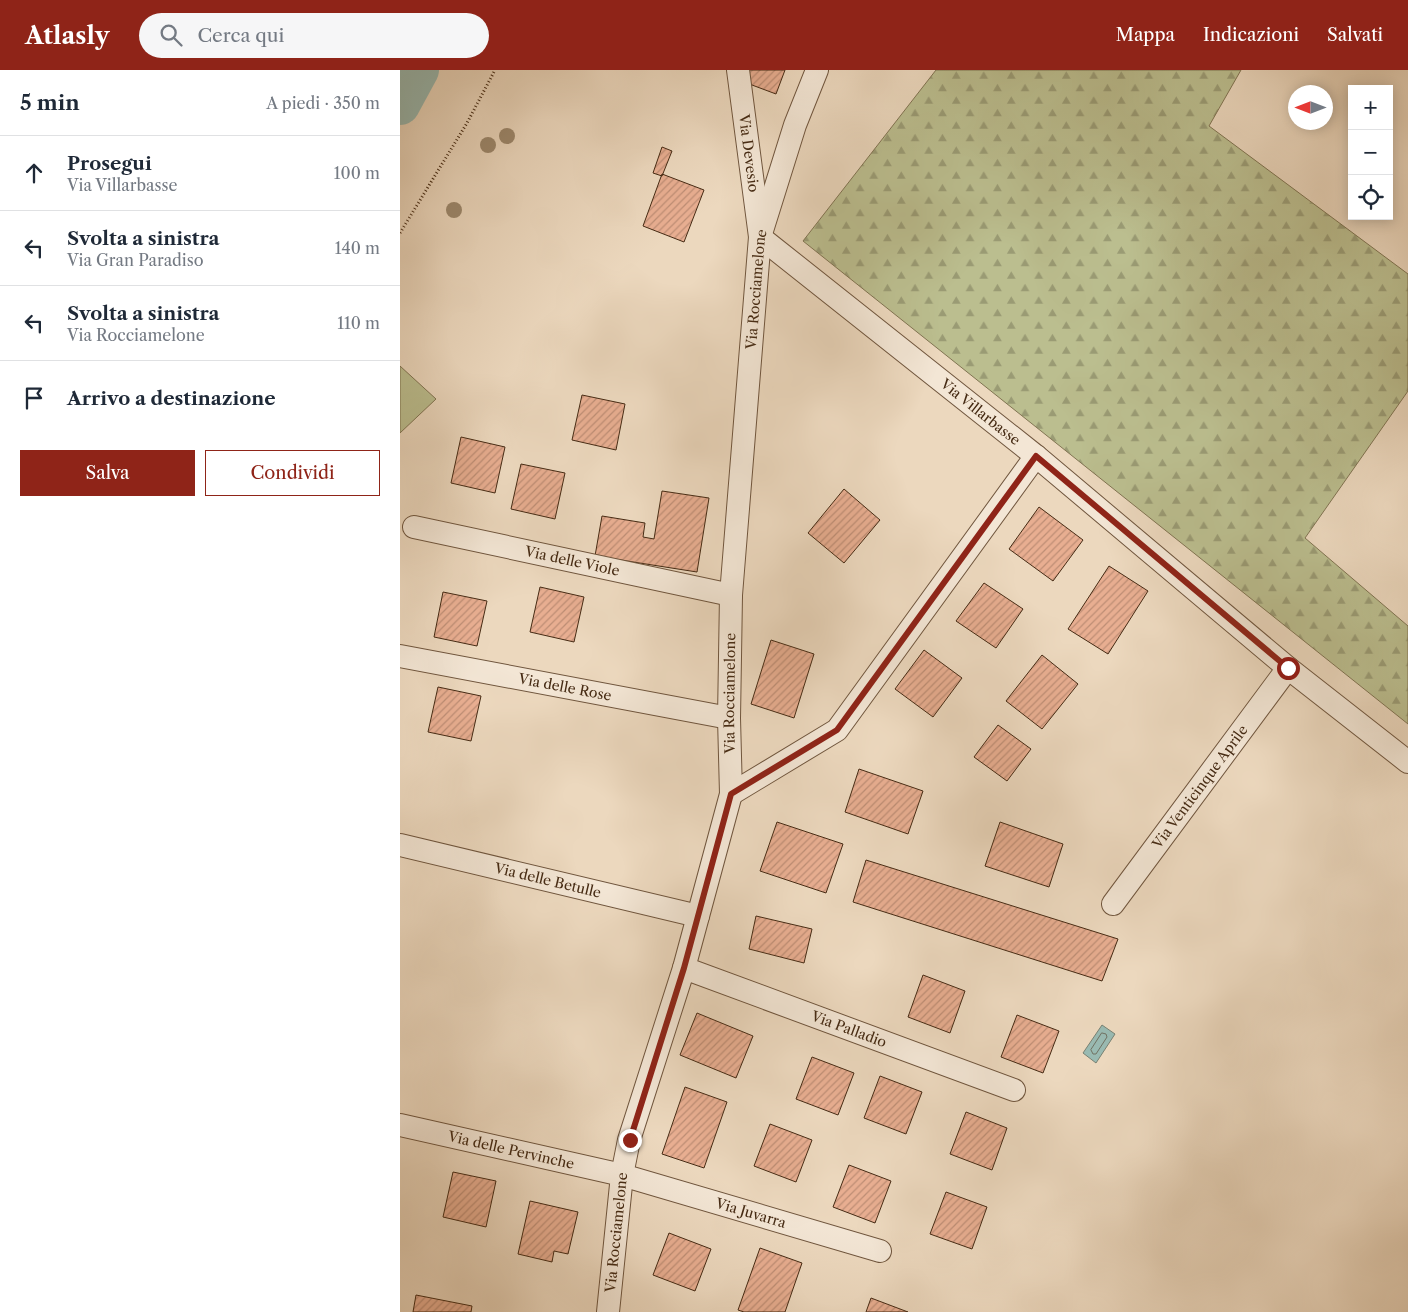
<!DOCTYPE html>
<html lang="it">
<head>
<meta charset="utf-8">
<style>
  body { margin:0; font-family:"Libre Caslon Text",serif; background:#f6f6f7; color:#1f2937 }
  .controls { position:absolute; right:15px; top:15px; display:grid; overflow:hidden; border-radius:0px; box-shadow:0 2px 12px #0003 }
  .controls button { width:45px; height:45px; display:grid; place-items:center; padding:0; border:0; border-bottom:1px solid #e0e1e3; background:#fff; color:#1f2937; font:25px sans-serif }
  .compass { position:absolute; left:888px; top:15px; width:45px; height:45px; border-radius:50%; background:#fff; box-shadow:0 2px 12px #0003; rotate:270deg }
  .stop { position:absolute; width:15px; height:15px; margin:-11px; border:4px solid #8f2418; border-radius:50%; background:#fff }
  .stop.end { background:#8f2418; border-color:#fff; box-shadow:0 1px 5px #0008 }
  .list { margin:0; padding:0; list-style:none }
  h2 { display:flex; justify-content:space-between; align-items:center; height:65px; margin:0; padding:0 20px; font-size:21px }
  h2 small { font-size:16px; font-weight:400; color:#747a83 }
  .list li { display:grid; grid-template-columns:32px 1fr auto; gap:15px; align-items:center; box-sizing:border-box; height:75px; padding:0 20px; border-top:1px solid #e0e1e3 }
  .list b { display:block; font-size:19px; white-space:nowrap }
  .list p { margin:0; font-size:16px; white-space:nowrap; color:#747a83 }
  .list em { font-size:16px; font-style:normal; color:#747a83 }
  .actions { display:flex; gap:10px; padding:15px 20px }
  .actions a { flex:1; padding:11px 0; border:1px solid #8f2418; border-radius:0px; text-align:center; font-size:18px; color:#8f2418 }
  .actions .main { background:#8f2418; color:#fff }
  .icon { flex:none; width:28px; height:28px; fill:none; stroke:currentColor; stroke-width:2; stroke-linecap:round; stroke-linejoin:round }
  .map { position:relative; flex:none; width:1008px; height:1242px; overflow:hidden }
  header { display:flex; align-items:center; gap:30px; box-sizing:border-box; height:70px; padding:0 25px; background:#8f2418; color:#fff }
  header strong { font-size:24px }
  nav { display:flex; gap:28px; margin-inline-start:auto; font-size:18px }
  .search { width:350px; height:45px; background:#f6f6f7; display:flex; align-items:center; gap:12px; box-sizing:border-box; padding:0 18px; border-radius:28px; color:#747a83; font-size:19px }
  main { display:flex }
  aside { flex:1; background:#fff }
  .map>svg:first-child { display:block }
  .green { fill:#bbbe8f; stroke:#807452 }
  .forest { fill:url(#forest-firs); stroke:#807452 }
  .water { fill:#99bab2; stroke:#788173 }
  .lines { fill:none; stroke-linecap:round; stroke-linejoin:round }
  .shore { stroke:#707263; stroke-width:1 }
  .river { stroke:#99bab2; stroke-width:40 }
  .building { fill:url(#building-hatch); stroke:#462b14 }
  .minor-casing { stroke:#70563e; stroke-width:24 }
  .path { stroke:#462b14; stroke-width:3; stroke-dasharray:1 2.5; stroke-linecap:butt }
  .minor { stroke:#f3e6d5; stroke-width:22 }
  .tree { fill:#9d896e }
  .route { stroke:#8f2418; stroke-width:6 }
  .labels { text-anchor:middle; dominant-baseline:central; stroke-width:4; stroke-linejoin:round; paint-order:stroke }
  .street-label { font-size:14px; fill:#462b14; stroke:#f3e6d5 }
</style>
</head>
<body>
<header>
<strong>Atlasly</strong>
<div class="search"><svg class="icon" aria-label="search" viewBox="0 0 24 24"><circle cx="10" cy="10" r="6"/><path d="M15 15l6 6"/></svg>Cerca qui</div>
<nav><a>Mappa</a><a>Indicazioni</a><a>Salvati</a></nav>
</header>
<main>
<aside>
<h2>5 min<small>A piedi · 350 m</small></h2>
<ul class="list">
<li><svg class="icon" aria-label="ahead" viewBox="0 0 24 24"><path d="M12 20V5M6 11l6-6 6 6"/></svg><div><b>Prosegui</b><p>Via Villarbasse</p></div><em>100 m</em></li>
<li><svg class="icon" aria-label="left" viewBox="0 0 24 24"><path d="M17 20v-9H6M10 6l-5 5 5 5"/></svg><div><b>Svolta a sinistra</b><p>Via Gran Paradiso</p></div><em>140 m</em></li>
<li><svg class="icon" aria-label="left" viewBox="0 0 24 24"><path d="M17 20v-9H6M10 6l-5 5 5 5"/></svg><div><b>Svolta a sinistra</b><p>Via Rocciamelone</p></div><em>110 m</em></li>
<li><svg class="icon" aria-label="arrive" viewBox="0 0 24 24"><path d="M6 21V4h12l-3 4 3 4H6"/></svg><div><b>Arrivo a destinazione</b></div></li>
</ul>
<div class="actions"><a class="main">Salva</a><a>Condividi</a></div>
</aside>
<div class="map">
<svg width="1008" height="1242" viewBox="0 0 1008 1242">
  <defs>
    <pattern id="forest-firs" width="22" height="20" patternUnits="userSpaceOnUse" patternTransform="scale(1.25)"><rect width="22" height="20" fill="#bbbe8f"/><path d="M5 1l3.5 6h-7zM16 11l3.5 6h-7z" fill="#9a9b74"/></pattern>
    <pattern id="building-hatch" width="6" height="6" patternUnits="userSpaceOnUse" patternTransform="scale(1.25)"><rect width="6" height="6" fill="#e8ae91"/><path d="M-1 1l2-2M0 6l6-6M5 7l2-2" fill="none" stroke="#be8e75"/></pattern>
  </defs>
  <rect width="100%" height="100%" fill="#ecd8be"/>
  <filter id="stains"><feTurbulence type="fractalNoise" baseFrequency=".004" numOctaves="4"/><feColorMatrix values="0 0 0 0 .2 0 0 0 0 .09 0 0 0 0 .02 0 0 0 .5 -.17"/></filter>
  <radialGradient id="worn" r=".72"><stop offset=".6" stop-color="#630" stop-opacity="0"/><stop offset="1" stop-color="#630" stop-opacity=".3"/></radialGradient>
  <!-- green -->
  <path class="green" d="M0 296 36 329 0 363Z"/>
  <!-- forest -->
  <path class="forest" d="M536 0H841L809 56 1008 204V321L905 468 1008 556V654L403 171Z"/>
  <!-- water -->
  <path class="water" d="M702 955 715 964 696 993 683 983Z"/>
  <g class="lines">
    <!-- shore -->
    <path class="shore" d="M702 963 706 964 707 967 696 984H693L691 980Z"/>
    <!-- river -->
    <path class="river" d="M0 35 19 0"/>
  </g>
  <!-- building -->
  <path class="building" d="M349 0H385L376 24 344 12Z
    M262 77 272 81 262 106 253 103Z
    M262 104 304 120 284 172 243 156Z
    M182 325 225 334 216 380 172 370Z
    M61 367 105 377 95 423 51 413Z
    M121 394 165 403 155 449 111 439Z
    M444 419 480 450 444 493 408 463Z
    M262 421 309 428 297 502 195 486 202 446 245 453 243 467 254 469Z
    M639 437 683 470 653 511 609 479Z
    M709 496 748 521 708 584 668 559Z
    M584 513 623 539 596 578 556 551Z
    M140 517 184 527 174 572 130 562Z
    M43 522 87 531 77 576 34 567Z
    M371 570 414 584 394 648 351 634Z
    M524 580 562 608 533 647 495 619Z
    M642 585 678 614 642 659 606 631Z
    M38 617 81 626 71 671 28 662Z
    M598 655 631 679 607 711 574 687Z
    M459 699 523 721 508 764 445 742Z
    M377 752 443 774 426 823 360 801Z
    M600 752 663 774 649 817 585 796Z
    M466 790 718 869 702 911 453 832Z
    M356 846 412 859 404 893 349 879Z
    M523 905 565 921 550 963 508 947Z
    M297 943 353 966 336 1008 280 985Z
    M617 945 659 961 643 1003 601 987Z
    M412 987 454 1003 438 1045 396 1029Z
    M480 1006 522 1022 506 1064 464 1048Z
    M285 1017 327 1032 304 1098 262 1084Z
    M566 1042 607 1058 592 1100 550 1084Z
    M370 1054 412 1070 396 1112 354 1096Z
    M449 1095 491 1111 475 1153 433 1137Z
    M53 1102 96 1111 86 1157 43 1147Z
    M546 1122 587 1137 572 1179 530 1164Z
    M130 1131 178 1142 168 1184 154 1181 152 1192 118 1184Z
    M269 1163 311 1179 295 1221 253 1205Z
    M360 1178 402 1193 385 1242H344L338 1240Z
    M16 1225 72 1236 71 1242H13Z
    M471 1228 508 1242H466Z"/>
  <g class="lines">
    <defs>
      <g id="minor">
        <path id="s1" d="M338 0 360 167 636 386 888 598 1008 692"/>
        <path id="s2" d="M14 457 331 525"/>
        <path id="s3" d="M0 586 329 648"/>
        <path d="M331 724 437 660 636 386"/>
        <path id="s4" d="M0 775 298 846"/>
        <path id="s5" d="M713 834 888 598"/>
        <path id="s6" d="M284 898 614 1020"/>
        <path id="s7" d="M0 1055 222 1105 480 1181"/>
        <path id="s8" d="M208 1242 222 1105 229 1070 284 898 331 724 329 648 331 525 360 167 395 55 417 0"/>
      </g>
    </defs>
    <!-- minor casing -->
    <use href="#minor" class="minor-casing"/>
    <!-- path -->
    <path class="path" d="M0 163 67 53 95 0"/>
    <!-- minor -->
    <use href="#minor" class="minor"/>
  </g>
  <!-- trees -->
  <g class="tree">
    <circle cx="107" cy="66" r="8"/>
    <circle cx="88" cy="75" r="8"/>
    <circle cx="54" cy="140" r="8"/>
  </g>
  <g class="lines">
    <!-- route -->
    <path class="route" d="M230 1070 284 898 331 724 437 660 636 386 888 598"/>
  </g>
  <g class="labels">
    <!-- street labels -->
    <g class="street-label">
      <text stroke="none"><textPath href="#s1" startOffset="84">Via Devesio</textPath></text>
      <text stroke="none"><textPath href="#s8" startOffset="1040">Via Rocciamelone</textPath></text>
      <text stroke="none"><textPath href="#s1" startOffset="450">Via Villarbasse</textPath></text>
      <text stroke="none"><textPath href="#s2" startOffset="162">Via delle Viole</textPath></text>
      <text stroke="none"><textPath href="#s3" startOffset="168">Via delle Rose</textPath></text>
      <text stroke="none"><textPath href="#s8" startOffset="635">Via Rocciamelone</textPath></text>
      <text stroke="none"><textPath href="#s5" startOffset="146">Via Venticinque Aprile</textPath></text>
      <text stroke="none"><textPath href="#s4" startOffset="152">Via delle Betulle</textPath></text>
      <text stroke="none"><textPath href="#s6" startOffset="176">Via Palladio</textPath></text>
      <text stroke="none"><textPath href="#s7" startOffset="114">Via delle Pervinche</textPath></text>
      <text stroke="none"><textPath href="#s7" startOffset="362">Via Juvarra</textPath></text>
      <text stroke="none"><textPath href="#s8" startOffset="80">Via Rocciamelone</textPath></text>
    </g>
  </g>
  <rect width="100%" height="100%" filter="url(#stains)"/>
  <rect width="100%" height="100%" fill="url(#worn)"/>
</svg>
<div class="controls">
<button>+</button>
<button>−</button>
<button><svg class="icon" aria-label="locate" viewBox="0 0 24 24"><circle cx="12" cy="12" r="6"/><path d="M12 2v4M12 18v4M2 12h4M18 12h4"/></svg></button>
</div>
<svg class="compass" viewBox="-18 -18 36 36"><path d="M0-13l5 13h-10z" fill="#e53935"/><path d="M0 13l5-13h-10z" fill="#747a83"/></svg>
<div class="stop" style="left:888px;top:598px"></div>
<div class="stop end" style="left:230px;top:1070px"></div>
</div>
</main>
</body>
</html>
